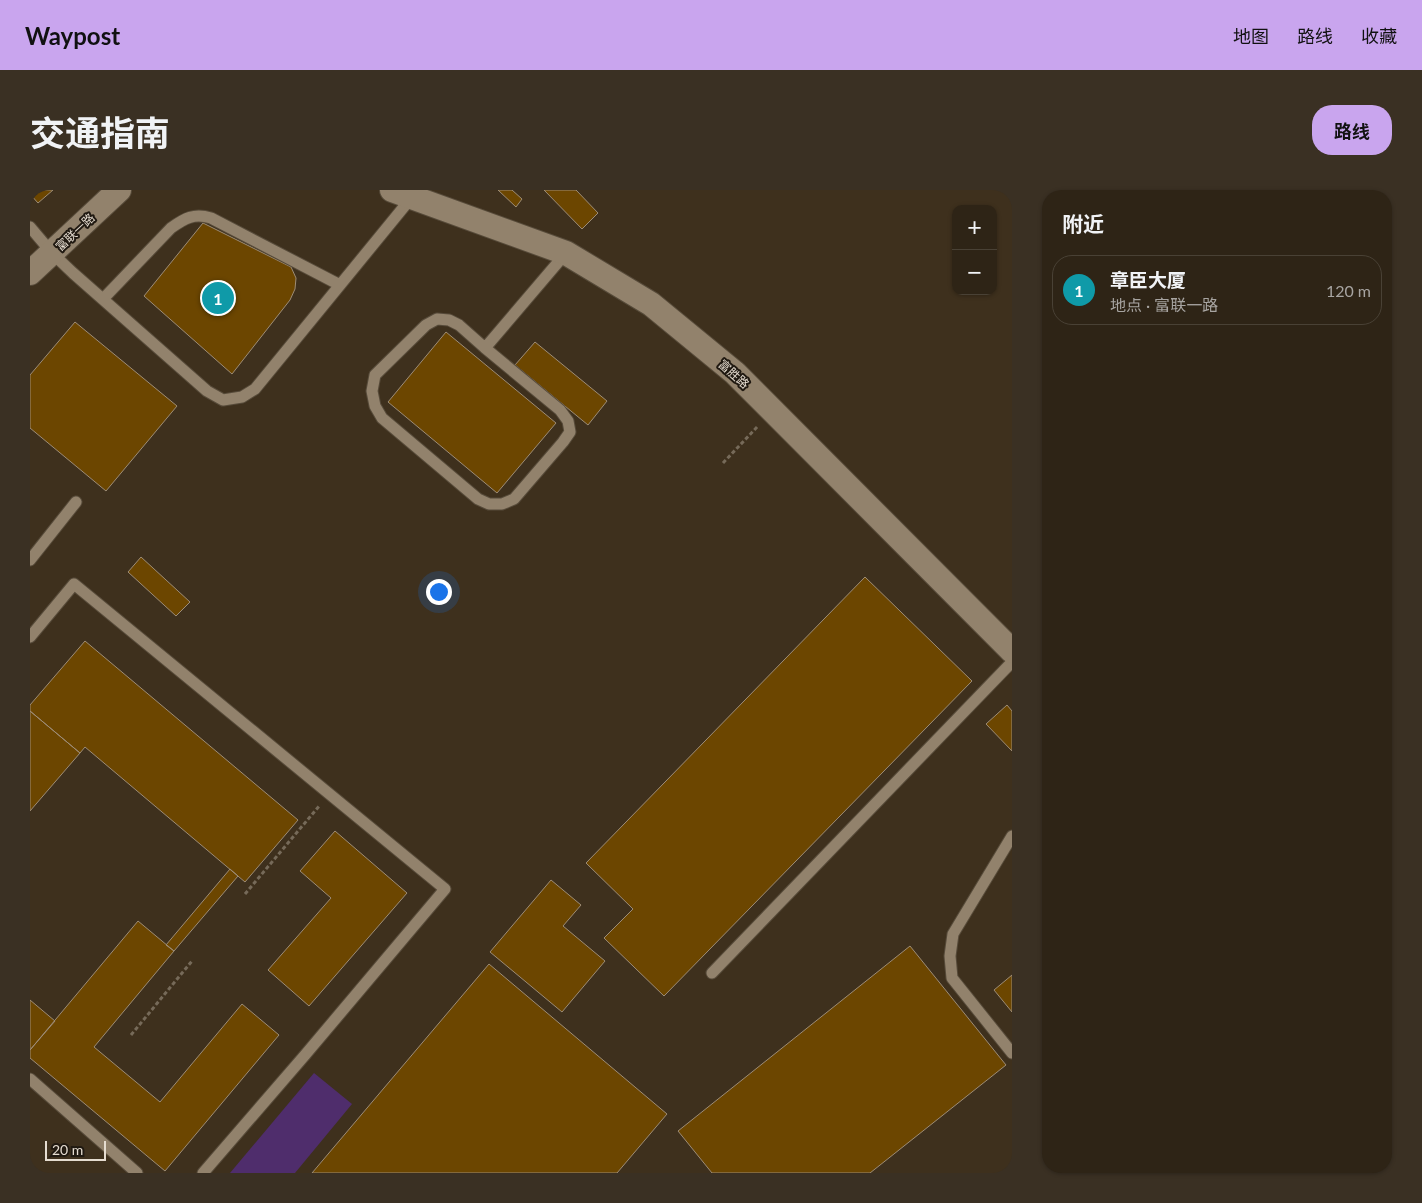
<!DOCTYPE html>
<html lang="zh">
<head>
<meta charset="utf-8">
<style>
  body { margin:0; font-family:Lato,"Noto Sans SC",sans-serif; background:#3a3023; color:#f1f3f6 }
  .controls { position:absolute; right:15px; top:15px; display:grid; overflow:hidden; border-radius:10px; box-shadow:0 1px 4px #0004 }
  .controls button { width:45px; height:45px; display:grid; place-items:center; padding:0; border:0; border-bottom:1px solid #494135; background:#2e2416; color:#f1f3f6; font:25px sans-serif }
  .scale { position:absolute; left:15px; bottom:12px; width:61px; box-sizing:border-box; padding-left:5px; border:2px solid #e5dcd0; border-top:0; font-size:14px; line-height:18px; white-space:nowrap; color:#e5dcd0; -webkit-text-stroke:4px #201911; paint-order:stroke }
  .you { position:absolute; left:408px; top:401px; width:18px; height:18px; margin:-12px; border:4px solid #fff; border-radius:50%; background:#1a73e8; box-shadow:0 0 0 8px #1a73e833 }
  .badge { display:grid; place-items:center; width:32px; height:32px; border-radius:50%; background:#c9a5ee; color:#fff; font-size:16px; font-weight:700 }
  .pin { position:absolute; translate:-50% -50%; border:2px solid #fff; box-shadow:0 1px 5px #0006 }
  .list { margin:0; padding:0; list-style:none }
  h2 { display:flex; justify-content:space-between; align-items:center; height:65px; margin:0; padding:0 20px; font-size:21px }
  h2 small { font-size:16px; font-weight:400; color:#a7a4a1 }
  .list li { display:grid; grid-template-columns:32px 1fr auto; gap:15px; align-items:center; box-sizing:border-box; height:70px; margin:0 10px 10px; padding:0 10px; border:1px solid #494135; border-radius:20px }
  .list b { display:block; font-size:19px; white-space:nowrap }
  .list p { margin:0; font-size:16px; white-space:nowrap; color:#a7a4a1 }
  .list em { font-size:16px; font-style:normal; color:#a7a4a1 }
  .map { position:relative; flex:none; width:982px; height:983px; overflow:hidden; border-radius:20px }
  header { display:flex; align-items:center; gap:30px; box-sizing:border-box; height:70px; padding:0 25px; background:#c9a5ee; color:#111 }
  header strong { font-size:24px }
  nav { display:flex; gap:28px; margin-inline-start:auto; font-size:18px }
  .intro { display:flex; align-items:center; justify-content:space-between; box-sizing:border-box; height:120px; padding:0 30px }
  h1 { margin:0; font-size:35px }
  .button { padding:12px 22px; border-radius:20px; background:#c9a5ee; color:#111; font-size:18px; font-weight:700 }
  main { display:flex; gap:30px; padding:0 30px }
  aside { flex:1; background:#2e2416; border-radius:20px; box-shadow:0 1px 4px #0004 }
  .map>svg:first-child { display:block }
  .green { fill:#4f2d6c }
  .building { fill:#6c4600; stroke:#9d8c76 }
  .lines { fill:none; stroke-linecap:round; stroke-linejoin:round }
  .lane-casing { stroke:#574b3a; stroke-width:13 }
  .street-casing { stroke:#574b3a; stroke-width:26 }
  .path { stroke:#766a59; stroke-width:3; stroke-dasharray:4 2.5; stroke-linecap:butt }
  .lane { stroke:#92826c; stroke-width:11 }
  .street { stroke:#92826c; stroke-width:24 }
  .labels { text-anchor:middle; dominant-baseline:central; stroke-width:4; stroke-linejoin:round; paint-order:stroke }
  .street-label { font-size:12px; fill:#e5dcd0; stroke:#201911 }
</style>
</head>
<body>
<header>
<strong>Waypost</strong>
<nav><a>地图</a><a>路线</a><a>收藏</a></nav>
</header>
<div class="intro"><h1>交通指南</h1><a class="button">路线</a></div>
<main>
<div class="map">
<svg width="982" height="983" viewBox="0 0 982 983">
  <rect width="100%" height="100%" fill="#3e301d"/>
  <!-- green -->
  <path class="green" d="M284 883 322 914 265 983H200Z"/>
  <!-- building -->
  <path class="building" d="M0 0H23L8 13 0 4Z
    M468 0H482L492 9 486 17Z
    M514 0H546L568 23 552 39Z
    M173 33 261 77 266 88 265 99 260 110 202 184 114 106Z
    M45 132 147 216 76 301 0 238V185Z
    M416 142 526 233 467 303 358 212Z
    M505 152 577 211 558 235 485 175Z
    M111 367 160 412 146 426 98 382Z
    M835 387 942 491 634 806 574 748 603 719 556 673Z
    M55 451 268 630 215 692 55 557 50 563 0 521V515Z
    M977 515 982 521V561L956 534Z
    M0 521 50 563 0 621Z
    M305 641 377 703 279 816 238 780 301 708 270 681Z
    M200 679 208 686 144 761 136 755Z
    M521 690 551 715 533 736 575 771 532 822 460 762Z
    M108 731 144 761 64 857 130 912 212 814 249 845 135 981 0 868V860Z
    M880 756 976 875 840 983H682L648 941Z
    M459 774 637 924 587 983H282Z
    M982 785V822L964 800Z
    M0 810 25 831 0 860Z"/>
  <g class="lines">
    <defs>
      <path id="lane" d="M0 37 22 63 43 83 177 201 193 210 212 207 225 199 382 7
        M73 109 141 38C155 28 164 23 181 28L310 95
        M455 158 429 135 419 130 407 129 396 135 345 185 342 201 345 216 352 228 448 309 459 314H472L484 309 533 252 540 242 538 231 530 220 455 158 536 63
        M0 370 46 312
        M0 447 44 394 415 699 275 865 173 983
        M982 646 923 744 920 766 922 788 982 863
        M682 783 982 472
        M0 889 107 983"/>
      <path id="street" d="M362 0 536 63 621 114 705 183 982 461
        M0 83 89 0"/>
    </defs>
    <!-- lane casing -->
    <use href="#lane" class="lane-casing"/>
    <!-- street casing -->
    <use href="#street" class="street-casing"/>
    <!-- path -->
    <path class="path" d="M693 273 728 236
      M215 704 290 615
      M101 845 162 771"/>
    <!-- lane -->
    <use href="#lane" class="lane"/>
    <!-- street -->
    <use href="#street" class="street"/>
  </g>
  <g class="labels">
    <!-- street labels -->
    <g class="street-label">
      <text transform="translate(45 42) rotate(-43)">富联一路</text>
      <text transform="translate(704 184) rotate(42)">富胜路</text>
    </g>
  </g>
</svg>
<div class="controls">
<button>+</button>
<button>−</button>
</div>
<div class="scale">20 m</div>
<div class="you"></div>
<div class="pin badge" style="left:188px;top:108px;background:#0f9aa8">1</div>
</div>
<aside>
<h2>附近<small></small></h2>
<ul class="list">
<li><span class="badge" style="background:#0f9aa8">1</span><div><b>章臣大厦</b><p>地点 · 富联一路</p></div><em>120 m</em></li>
</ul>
</aside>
</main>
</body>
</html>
